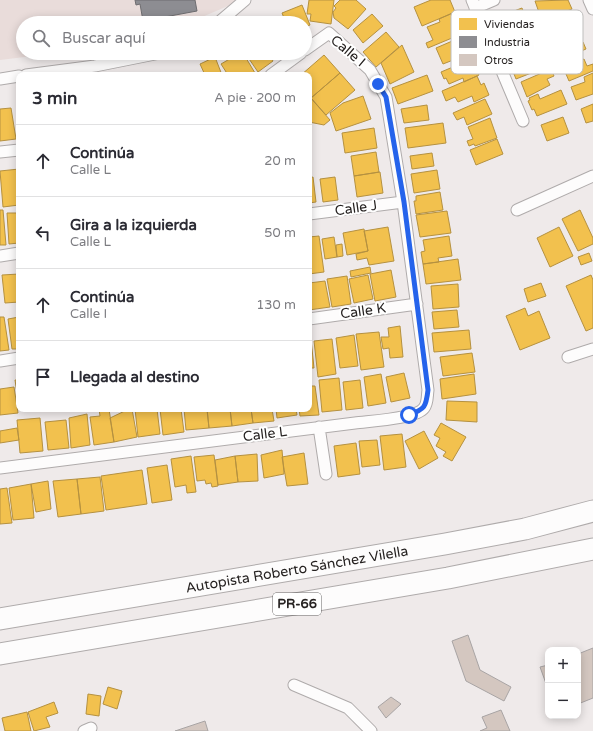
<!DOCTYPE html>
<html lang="es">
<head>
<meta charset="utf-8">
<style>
  body { margin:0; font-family:"Varela Round",sans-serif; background:#f7f7f7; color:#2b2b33 }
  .controls { position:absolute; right:12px; bottom:12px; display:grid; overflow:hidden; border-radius:8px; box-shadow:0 2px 10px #0003 }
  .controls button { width:36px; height:36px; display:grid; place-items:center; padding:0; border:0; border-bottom:1px solid #e1e1e2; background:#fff; color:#2b2b33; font:20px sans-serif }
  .stop { position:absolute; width:12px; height:12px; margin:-9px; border:3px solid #2563eb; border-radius:50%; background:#fff }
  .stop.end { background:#2563eb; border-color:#fff; box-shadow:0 1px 4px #0008 }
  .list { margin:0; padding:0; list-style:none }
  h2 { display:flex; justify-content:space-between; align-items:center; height:52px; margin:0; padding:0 16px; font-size:17px }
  h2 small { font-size:13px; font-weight:400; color:#7c7c81 }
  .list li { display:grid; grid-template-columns:26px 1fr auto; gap:12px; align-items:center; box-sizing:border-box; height:72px; padding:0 16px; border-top:1px solid #e1e1e2 }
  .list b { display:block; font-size:15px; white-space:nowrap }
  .list p { margin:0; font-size:13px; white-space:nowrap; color:#7c7c81 }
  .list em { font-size:13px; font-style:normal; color:#7c7c81 }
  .icon { flex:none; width:22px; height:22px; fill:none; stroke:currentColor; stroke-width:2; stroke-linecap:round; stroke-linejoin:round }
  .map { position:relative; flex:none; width:593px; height:731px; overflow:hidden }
  .search { position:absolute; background:#fff; box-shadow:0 2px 10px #0003; left:16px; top:16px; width:296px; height:44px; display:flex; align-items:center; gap:10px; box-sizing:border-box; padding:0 14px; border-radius:22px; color:#7c7c81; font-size:15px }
  .panel { position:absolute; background:#fff; box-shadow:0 2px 10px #0003; left:16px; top:72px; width:296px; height:340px; border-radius:8px }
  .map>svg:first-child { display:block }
  .built { fill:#e9dcda }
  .homes { fill:#f2c14e; stroke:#b59140 }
  .industry { fill:#8d8d92; stroke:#6e6d70 }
  .building { fill:#d4c7c0; stroke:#a8a4a4 }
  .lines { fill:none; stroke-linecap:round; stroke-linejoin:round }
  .street-casing { stroke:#afabab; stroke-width:13 }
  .highway-casing { stroke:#afabab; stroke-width:23 }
  .street { stroke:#fdfcfc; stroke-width:11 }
  .highway { stroke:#fdfcfc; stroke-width:21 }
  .route { stroke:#2563eb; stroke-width:5 }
  .labels { text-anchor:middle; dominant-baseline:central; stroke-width:4; stroke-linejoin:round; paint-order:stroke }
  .shield { fill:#fff; stroke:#676464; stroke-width:1 }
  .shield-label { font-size:13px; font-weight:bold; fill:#262221 }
  .street-label { font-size:14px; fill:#262221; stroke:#fff }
  .key { fill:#fff; stroke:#bebdbc; stroke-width:1 }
  .key-label { font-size:11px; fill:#262221 }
</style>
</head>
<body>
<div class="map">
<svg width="593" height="731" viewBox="0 0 593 731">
  <rect width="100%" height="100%" fill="#efeaea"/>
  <!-- built -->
  <path class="built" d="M0 0H242L188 23H23V53H57L0 60Z"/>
  <!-- homes -->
  <path class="homes" d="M309 0H334L331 24 310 21 311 14H307Z
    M340 0H356L366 9 348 29 334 18 333 12 336 8 334 6Z
    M431 0H450L455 12 422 26 414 7Z
    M568 0 572 9 542 21 535 1Z
    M302 5 310 25 305 27V23H286L282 13Z
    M522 8 528 24 524 25 525 28 499 38 492 22 496 21 494 16 505 11 506 14Z
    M455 12 464 33 428 48 426 43 433 40 427 27 440 22 439 19Z
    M372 14 383 26 363 43 353 30Z
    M386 32 399 47 376 67 363 52Z
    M464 36 471 53 443 64 436 48Z
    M575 36 578 44 583 42 586 49 567 57V55L560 57 555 44Z
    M402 45 414 72 390 84 381 63Z
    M536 48 544 68 516 79 508 59Z
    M231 53H243L255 73 252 75H228L221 64 233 57Z
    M245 53H268L273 61 258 72Z
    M324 55 340 73 311 98 309 96V75H301Z
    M215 57 222 75H205L200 64Z
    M472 59 479 75 464 82 463 78 449 84 446 78 444 79 441 72Z
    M584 59 587 66 593 64V71L569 81 563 67Z
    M551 69 554 76 547 79 550 85 527 97 521 82Z
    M340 73 355 90 326 115 311 98Z
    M593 73V94L576 100 571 87 585 82 584 77Z
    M427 75 433 91 398 104 392 88Z
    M477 76 481 85 484 83 489 95 474 102 472 96 458 102 455 97 446 101 442 91Z
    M561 90 567 104 537 116 534 109 532 110 528 101 530 100 529 98 538 94 540 99Z
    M309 96 330 120 324 125 309 122Z
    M363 96 371 119 336 131 330 113 343 103Z
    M485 99 492 114 467 125 464 117 457 120 453 113Z
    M593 104V121L586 123 581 109Z
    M427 105 429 120 404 123 401 109Z
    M11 108 16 139 0 141V109Z
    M563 117 569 133 547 141 541 125Z
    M490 118 497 138 475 146 474 144 469 146 467 141 473 139 468 127Z
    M443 123 446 143 408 148 405 128Z
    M374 128 377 148 345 153 342 133Z
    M497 139 503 154 476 165 470 150Z
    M376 152 379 172 354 176 351 156Z
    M432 153 434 166 412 169 410 156Z
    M19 169V205L3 207 0 171Z
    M437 170 440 189 414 193 411 174Z
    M380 172 383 193 357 197 354 176Z
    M313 177 316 202 309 203V178Z
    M335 177 338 200 323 202 320 179Z
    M440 192 443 210 416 214 414 201H416V196Z
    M0 210H3L6 245H0Z
    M580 210 593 238V244L578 251 562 219Z
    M447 211 451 233 420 237 416 215Z
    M7 213H19V243L9 244Z
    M388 227 394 261 369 265 367 258 357 260 356 254 368 251 364 231Z
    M559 227 573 256 550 267 537 238Z
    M364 229 368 251 347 255 343 233Z
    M319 236 324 272 309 274V237Z
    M449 236 452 256 438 258 439 262 423 264 421 252 425 251 423 240Z
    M334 237 337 257 325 259 322 239Z
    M342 244 343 256 337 257 336 245Z
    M589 253 592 261 581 265 578 257Z
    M458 259 461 280 426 284 423 264Z
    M370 267 371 273 351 277 350 271Z
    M391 270 396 297 375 301 370 274Z
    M19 274V302L5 303 2 275Z
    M368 275 373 299 354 303 349 279Z
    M591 275 593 280V328L586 331 566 286Z
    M347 276 351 304 332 307 327 279Z
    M325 281 330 307 309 310V283Z
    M541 283 546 296 528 302 524 289Z
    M458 284 459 307 433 309 431 286Z
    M525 308 528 316 539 311 550 338 520 350 506 316Z
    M457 310 459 327 434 329 432 312Z
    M0 317H4L9 350 0 351Z
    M19 317V349H12L8 319Z
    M400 326 403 357 390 358 389 348 383 349 381 337H389L388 328Z
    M469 330 471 349 434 352 432 333Z
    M379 332 384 367 361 370 356 334Z
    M354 335 358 366 340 368 336 338Z
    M309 339H311L314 368H309Z
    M332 339 336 374 318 377 314 341Z
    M472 353 475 372 443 376 440 357Z
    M404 373 410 398 391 402 386 377Z
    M381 374 386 403 368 406 364 377Z
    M474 374 476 394 442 399 440 379Z
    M339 378 342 410 322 412 319 380Z
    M15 380H19V406Z
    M360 380 363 408 346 410 343 382Z
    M309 386H315L319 415 300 416 299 409H309Z
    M14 387 18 413 0 415V389Z
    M447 401 477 402V422L446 420Z
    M99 409H109L114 442 94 445 90 417 100 416Z
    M129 409H132L137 437 114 442 110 418Z
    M135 409H157L160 434 138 437Z
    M160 409H181L184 432 163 435Z
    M184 409H207L209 428 186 430Z
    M207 409H230L232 426 209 428Z
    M230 409H251L253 423 232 426Z
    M251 409H272L274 421 253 423Z
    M276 409H296L297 415 277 418Z
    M87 414 90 445 71 448 69 418Z
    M40 418 43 451 20 453 17 420Z
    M66 420 69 448 48 450 45 422Z
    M441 423 466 437 452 461 443 456 446 452 436 446 440 438 434 435Z
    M17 428 19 440 0 443V431Z
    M424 431 438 458 419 469 405 441Z
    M402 434 406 467 384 470 380 436Z
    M377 440 380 465 362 467 359 441Z
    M356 443 360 474 338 477 334 446Z
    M282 450 284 474 264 478 261 455Z
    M304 453 308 484 287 486 282 457Z
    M257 454 258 481 238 482 235 456Z
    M214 455 218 486 212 487 211 483 206 484 205 480 197 481 194 457Z
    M191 456 196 492 187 493 186 485 175 487 171 459Z
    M235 456 238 482 218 485 215 460Z
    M167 465 172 500 152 503 147 468Z
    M142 470 147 504 106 510 101 476Z
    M100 477 104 511 81 514 77 479Z
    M77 479 81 514 58 517 53 481Z
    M48 481 51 509 36 512 31 484Z
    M31 484 34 518 13 520 9 488Z
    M7 488 12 523 0 524V489Z
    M108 687 122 691 117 709 103 704Z
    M88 694 101 696 99 716 86 714Z
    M54 702 58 713 46 717 50 727 34 731 28 712Z
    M27 712 31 731H5L2 718Z"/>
  <!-- industry -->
  <path class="industry" d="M135 0H195L197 11 143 21 140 4 136 5Z"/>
  <!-- building -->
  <path class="building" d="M468 635 480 670 511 687 504 701 466 681 452 641Z
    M593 648V698L578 704V654Z
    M548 665V689L540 667Z
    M391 697 401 704 386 718 378 707Z
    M501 710 510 731H480L487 728 482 717Z
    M205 721 208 731H175Z"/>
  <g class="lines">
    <defs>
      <path id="street" d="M472 0 523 121
        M589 0 593 9
        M475 8 494 0
        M218 23 245 0
        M26 75 95 66 160 53
        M271 75 301 53
        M0 79 19 76
        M0 152 19 150
        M517 210 593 176
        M309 214 403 202
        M0 256 19 253
        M309 319 417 304
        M568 357 593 349
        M0 361 19 358
        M319 427 326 474
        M0 468 355 423C369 421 416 419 424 408 428 403 427 396 428 390L403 202 386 97 370 70 329 33 305 50
        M294 685 348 708 371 731
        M84 731 91 728"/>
      <g id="highway">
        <path id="s1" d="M0 619 445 544 525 529 593 511"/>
        <path d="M0 654 448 578 593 549"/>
      </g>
    </defs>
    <!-- street casing -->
    <use href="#street" class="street-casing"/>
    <!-- highway casing -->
    <use href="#highway" class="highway-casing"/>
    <!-- street -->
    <use href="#street" class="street"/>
    <!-- highway -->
    <use href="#highway" class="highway"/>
  </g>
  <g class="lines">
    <!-- route -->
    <path class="route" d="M378 84 386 97 404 202 428 390C426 407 425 409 409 415"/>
  </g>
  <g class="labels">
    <!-- shield labels -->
    <rect class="shield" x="273" y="593" width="48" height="22" rx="3"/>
    <g class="shield-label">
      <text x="297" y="604">PR-66</text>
    </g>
    <!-- street labels -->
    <g class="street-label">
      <text transform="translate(348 51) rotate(40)">Calle I</text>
      <text transform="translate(356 208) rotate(-8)">Calle J</text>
      <text transform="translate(363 311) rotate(-8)">Calle K</text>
      <text transform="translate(265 434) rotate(-7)">Calle L</text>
      <text stroke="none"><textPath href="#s1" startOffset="301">Autopista Roberto Sánchez Vilella</textPath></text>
    </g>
  </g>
  <!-- legend -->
  <rect x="451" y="10" width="132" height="64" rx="6" class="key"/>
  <rect x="459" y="18" width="18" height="12" fill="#f2c14e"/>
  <rect x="459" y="36" width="18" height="12" fill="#8d8d92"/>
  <rect x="459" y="54" width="18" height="12" fill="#d4c7c0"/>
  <g class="key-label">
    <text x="484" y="28">Viviendas</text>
    <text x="484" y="46">Industria</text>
    <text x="484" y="64">Otros</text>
  </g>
</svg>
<div class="controls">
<button>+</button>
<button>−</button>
</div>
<div class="stop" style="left:409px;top:415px"></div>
<div class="stop end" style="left:378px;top:84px"></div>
<div class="search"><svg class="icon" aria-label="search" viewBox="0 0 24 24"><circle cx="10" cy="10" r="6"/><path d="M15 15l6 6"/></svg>Buscar aquí</div>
<section class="panel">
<h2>3 min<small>A pie · 200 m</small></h2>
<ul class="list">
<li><svg class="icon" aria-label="ahead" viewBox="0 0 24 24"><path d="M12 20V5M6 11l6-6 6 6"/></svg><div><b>Continúa</b><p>Calle L</p></div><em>20 m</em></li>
<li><svg class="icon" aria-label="left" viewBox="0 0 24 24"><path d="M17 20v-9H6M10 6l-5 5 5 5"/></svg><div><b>Gira a la izquierda</b><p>Calle L</p></div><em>50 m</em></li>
<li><svg class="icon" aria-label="ahead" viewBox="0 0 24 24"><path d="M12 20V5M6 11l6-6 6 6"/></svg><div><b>Continúa</b><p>Calle I</p></div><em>130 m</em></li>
<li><svg class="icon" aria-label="arrive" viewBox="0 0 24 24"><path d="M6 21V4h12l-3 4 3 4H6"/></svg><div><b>Llegada al destino</b></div></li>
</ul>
</section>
</div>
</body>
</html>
